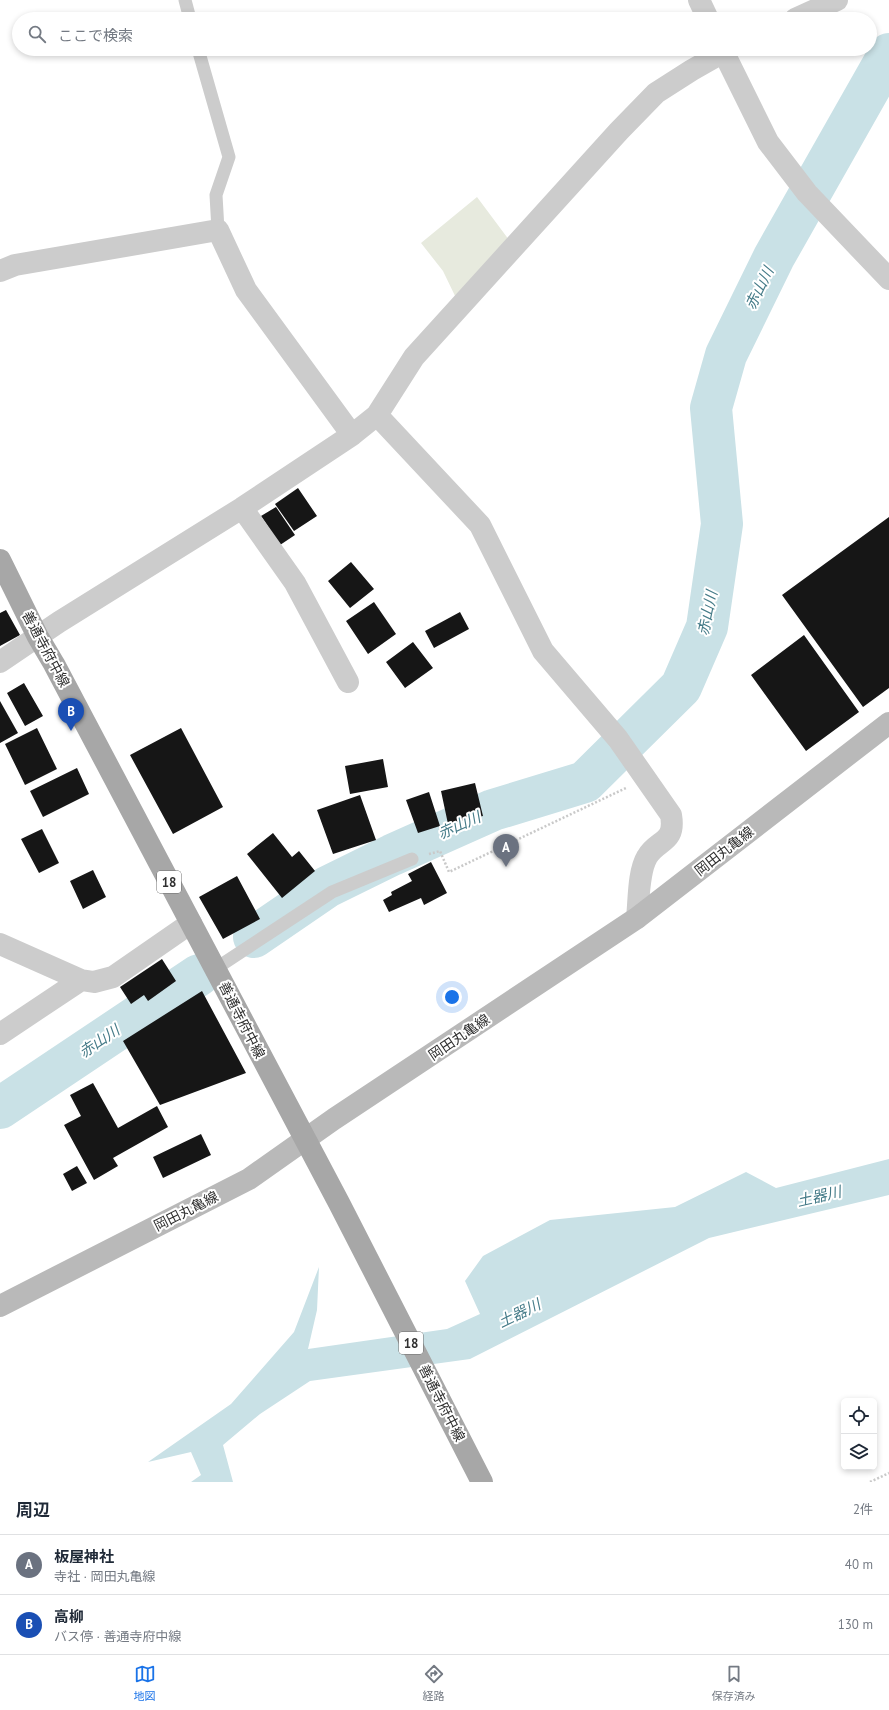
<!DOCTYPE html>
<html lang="ja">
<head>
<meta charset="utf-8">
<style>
  body { margin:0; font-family:"PT Sans","Noto Sans JP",sans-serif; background:#f2f2f3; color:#1f2937 }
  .controls { position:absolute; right:12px; bottom:12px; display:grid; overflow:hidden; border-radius:6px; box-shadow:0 2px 6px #0003 }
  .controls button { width:36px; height:36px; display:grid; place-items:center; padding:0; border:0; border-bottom:1px solid #e0e1e3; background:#fff; color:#1f2937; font:20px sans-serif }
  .you { position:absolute; left:452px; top:997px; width:14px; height:14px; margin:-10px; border:3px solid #fff; border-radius:50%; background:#1a73e8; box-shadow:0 0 0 6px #1a73e833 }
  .badge { display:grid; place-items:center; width:26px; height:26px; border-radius:50%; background:#1a73e8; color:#fff; font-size:13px; font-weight:700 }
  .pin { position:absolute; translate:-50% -33px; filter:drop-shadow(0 1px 2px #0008) }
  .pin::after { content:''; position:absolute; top:21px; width:14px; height:12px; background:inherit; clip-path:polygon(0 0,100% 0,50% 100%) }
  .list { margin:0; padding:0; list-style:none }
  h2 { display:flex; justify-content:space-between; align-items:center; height:52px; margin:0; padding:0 16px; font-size:17px }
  h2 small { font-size:13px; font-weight:400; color:#747a83 }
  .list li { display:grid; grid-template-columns:26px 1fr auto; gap:12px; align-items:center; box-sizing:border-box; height:60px; padding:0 16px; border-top:1px solid #e0e1e3 }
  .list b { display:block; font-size:15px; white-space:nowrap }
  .list p { margin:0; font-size:13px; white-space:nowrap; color:#747a83 }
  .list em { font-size:13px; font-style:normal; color:#747a83 }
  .icon { flex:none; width:22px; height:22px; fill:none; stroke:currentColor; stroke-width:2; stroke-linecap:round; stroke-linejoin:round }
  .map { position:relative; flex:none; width:889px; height:1482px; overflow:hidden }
  .search { position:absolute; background:#fff; box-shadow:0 2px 6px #0003; left:12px; right:12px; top:12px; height:44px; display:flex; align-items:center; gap:10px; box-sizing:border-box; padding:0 14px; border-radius:22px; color:#747a83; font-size:15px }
  .sheet { height:172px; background:#fff }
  nav { display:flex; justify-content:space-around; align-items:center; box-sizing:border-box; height:56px; border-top:1px solid #e0e1e3; background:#fff; font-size:11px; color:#747a83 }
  nav a { display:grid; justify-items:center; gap:2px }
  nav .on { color:#1a73e8 }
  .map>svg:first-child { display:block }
  .green { fill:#e7eade }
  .water { fill:#c9e1e6 }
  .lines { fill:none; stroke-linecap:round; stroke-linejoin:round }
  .river { stroke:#c9e1e6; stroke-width:42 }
  .building { fill:#161616 }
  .path { stroke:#c9c9c9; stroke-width:2.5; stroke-dasharray:2 2; stroke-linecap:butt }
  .service { stroke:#ccc; stroke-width:13 }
  .minor { stroke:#ccc; stroke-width:22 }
  .secondary { stroke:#b9b9b9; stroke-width:22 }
  .primary { stroke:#a7a7a7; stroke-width:22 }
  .labels { text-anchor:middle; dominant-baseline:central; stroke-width:4; stroke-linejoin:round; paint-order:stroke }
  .shield { fill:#fff; stroke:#6d6d6d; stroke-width:1 }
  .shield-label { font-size:13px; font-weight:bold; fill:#2f2f2f }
  .street-label { font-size:14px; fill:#2f2f2f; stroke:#fff }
  .water-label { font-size:15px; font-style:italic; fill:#457b88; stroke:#fff }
</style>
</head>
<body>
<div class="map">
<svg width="889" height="1482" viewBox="0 0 889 1482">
  <rect width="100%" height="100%" fill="#fff"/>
  <!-- green -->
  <path class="green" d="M477 197 512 244 457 300 443 271 421 243Z"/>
  <!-- water -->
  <path class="water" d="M889 1159V1195L709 1238 470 1359 310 1381 260 1414 223 1445 233 1482H191L201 1475 191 1452 148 1462 231 1404 294 1332 319 1267 317 1310 308 1349 447 1329 480 1314 465 1281 483 1256 550 1220 675 1207 746 1172 776 1188Z"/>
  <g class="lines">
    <!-- river -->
    <path class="river" d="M254 937 327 887 392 855 493 810 585 782 681 687 707 627 722 524 711 408 726 355 774 257 889 54
      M0 1108 199 975"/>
  </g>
  <!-- building -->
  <path class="building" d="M298 488 317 516 294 531 275 504Z
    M276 507 295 535 280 545 261 516Z
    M889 517V688L863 707 782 595Z
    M351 562 374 589 350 608 328 581Z
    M374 602 396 634 368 654 346 621Z
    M6 610 20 635 0 646V613Z
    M460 612 469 629 434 648 425 631Z
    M804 635 859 712 806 751 751 675Z
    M413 642 433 668 405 688 386 662Z
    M24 683 43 716 25 726 7 693Z
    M0 701 18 733 0 743Z
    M37 728 57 769 25 785 5 744Z
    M181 728 223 807 173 834 130 755Z
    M383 759 388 787 350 794 345 766Z
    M77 768 89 794 43 817 30 791Z
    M475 783 483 816 448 824 441 791Z
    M429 792 440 826 418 833 406 800Z
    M360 795 376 840 333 854 317 810Z
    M42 829 59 863 39 873 21 839Z
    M273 833 292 857 299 851 315 871 282 898 247 854Z
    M431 862 447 893 424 905 421 898 389 912 383 900 392 895 391 892 412 881 408 874Z
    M93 870 106 897 83 909 70 881Z
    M237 876 260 919 223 939 199 897Z
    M162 959 176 981 148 1001 144 995 131 1004 120 987Z
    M202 991 246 1073 160 1105 123 1041Z
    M93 1083 118 1128 157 1106 168 1127 113 1158 118 1166 94 1180 64 1125 81 1116 70 1095Z
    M201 1134 211 1155 163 1178 153 1157Z
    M77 1166 87 1183 72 1191 63 1174Z"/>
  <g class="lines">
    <!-- path -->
    <path class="path" d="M429 854 440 851 449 872 626 788
      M870 1482 889 1473"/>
    <!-- service -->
    <path class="service" d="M185 0 190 19
      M198 49 229 157 216 195 218 230
      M215 969 332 892 412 859"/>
    <!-- minor -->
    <path class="minor" d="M699 0 708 19
      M795 19 837 0
      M722 49 768 142 807 193 889 279
      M0 271 15 265 218 230 246 290 352 435
      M377 415 480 525 543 651 618 739 671 815C676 844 657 839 647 857 638 872 639 901 637 918
      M242 508 295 583 348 682
      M0 662 59 622 242 508 352 435 377 415 414 357 619 131 656 93 692 70 729 49
      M0 944 81 980 94 982 113 977 191 923
      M0 1034 81 980"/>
    <!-- secondary -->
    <path class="secondary" d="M0 1306 249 1179 334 1119 637 918 889 723"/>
    <!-- primary -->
    <path class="primary" d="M0 560 38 637 54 664 339 1203 482 1482"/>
  </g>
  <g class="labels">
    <!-- shield labels -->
    <g class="shield">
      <rect x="157" y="871" width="24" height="22" rx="3"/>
      <rect x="399" y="1332" width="24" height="22" rx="3"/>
    </g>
    <g class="shield-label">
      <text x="169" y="882">18</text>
      <text x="411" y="1343">18</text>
    </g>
    <!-- street labels -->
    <g class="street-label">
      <text transform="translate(46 649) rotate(62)">善通寺府中線</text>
      <text transform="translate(724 851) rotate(-38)">岡田丸亀線</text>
      <text transform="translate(242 1020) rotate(63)">善通寺府中線</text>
      <text transform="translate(459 1037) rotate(-34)">岡田丸亀線</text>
      <text transform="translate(186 1211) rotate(-27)">岡田丸亀線</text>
      <text transform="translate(442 1403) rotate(63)">善通寺府中線</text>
    </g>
    <!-- water labels -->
    <g class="water-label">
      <text transform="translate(759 288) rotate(-64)">赤山川</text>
      <text transform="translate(707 613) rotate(-78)">赤山川</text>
      <text transform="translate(459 825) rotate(-24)">赤山川</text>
      <text transform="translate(99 1041) rotate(-34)">赤山川</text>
      <text transform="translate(819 1196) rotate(-13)">土器川</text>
      <text transform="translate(519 1313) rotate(-26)">土器川</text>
    </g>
  </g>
</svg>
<div class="controls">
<button><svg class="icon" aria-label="locate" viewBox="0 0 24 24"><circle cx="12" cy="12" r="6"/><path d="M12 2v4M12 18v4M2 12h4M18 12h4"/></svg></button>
<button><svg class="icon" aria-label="layers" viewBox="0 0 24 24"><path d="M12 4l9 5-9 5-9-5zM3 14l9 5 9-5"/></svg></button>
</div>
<div class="you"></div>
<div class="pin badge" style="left:506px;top:867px;background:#6b7280">A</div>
<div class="pin badge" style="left:71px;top:731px;background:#1a4fb4">B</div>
<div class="search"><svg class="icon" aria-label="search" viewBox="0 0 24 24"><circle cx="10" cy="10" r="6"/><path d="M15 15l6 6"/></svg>ここで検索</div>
</div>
<section class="sheet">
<h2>周辺<small>2件</small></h2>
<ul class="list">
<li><span class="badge" style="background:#6b7280">A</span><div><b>板屋神社</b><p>寺社 · 岡田丸亀線</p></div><em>40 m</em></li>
<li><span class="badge" style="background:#1a4fb4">B</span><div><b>高柳</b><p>バス停 · 善通寺府中線</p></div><em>130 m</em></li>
</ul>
</section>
<nav>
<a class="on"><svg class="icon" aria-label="map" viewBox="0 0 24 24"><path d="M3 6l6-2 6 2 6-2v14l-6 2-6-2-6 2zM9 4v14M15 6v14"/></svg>地図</a>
<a><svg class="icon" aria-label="directions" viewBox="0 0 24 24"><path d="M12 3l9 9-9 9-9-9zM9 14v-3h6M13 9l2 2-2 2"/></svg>経路</a>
<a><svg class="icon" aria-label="saved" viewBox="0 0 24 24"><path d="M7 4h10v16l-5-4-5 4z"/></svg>保存済み</a>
</nav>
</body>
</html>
